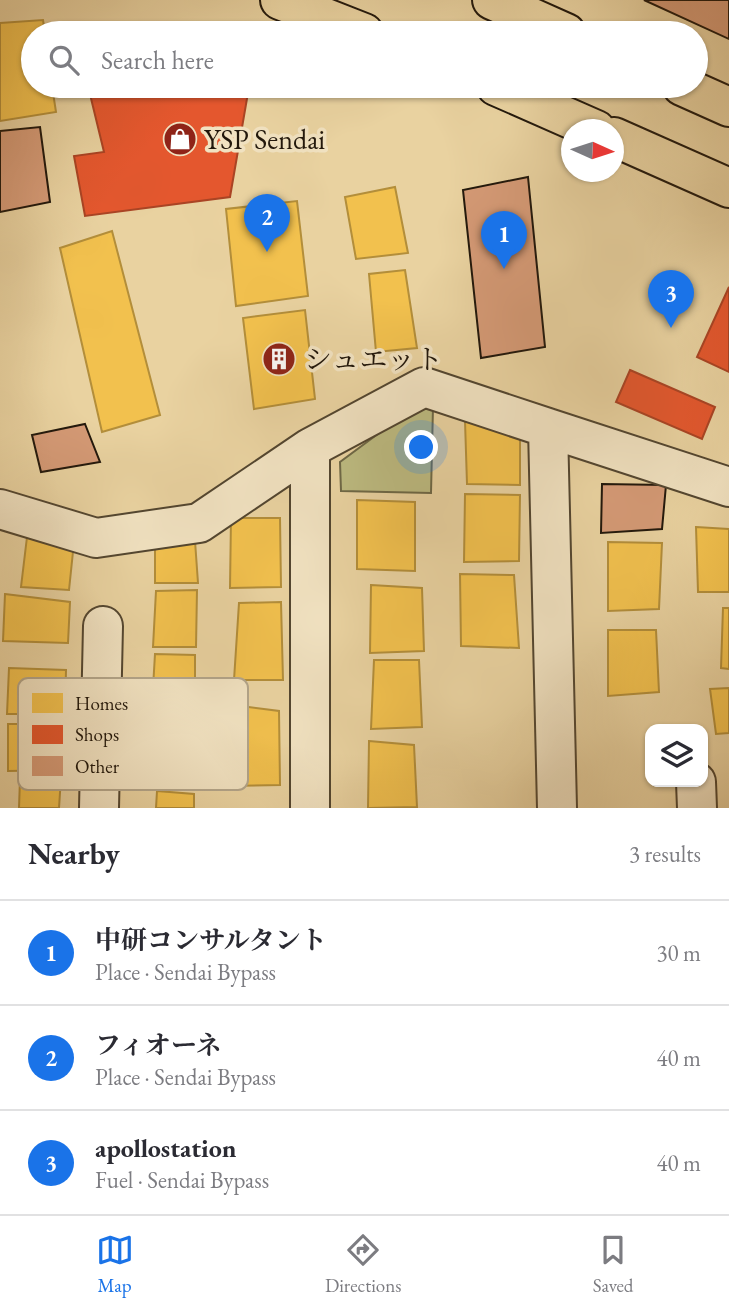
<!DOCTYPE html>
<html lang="en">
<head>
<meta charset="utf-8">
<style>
  body { margin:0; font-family:"EB Garamond","Noto Serif JP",serif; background:#f7f7f7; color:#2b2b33 }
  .controls { position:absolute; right:21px; bottom:21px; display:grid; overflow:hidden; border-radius:14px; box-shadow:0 2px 5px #0004 }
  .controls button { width:63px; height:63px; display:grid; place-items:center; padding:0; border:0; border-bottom:2px solid #e1e1e2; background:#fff; color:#2b2b33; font:35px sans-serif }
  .compass { position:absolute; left:561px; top:119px; width:63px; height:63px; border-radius:50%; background:#fff; box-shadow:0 2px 5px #0004; rotate:93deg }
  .you { position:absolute; left:422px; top:448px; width:24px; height:24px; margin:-18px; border:5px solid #fff; border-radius:50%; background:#1a73e8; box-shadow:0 0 0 10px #1a73e833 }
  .badge { display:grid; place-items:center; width:46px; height:46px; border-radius:50%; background:#1a73e8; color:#fff; font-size:23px; font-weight:700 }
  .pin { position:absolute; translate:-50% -58px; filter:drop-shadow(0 2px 4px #0008) }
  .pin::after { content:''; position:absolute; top:37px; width:24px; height:21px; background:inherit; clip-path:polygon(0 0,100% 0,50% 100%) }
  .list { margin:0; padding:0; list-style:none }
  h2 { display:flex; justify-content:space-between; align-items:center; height:91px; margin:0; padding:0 28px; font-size:30px }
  h2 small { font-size:23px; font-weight:400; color:#7c7c81 }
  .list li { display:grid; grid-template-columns:46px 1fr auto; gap:21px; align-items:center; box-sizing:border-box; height:105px; padding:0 28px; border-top:2px solid #e1e1e2 }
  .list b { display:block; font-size:26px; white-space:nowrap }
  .list p { margin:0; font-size:23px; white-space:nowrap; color:#7c7c81 }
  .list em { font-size:23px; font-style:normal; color:#7c7c81 }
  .icon { flex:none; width:38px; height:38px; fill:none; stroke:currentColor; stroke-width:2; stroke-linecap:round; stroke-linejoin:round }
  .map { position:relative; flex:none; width:729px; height:808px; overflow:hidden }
  .search { position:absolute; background:#fff; box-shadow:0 2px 5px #0004; left:21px; right:21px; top:21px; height:77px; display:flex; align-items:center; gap:18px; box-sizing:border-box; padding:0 24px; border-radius:38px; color:#7c7c81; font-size:26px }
  .sheet { height:406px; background:#fff }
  nav { display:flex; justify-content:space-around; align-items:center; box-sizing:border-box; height:98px; border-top:2px solid #e1e1e2; background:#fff; font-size:19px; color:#7c7c81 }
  nav a { display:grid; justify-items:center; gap:4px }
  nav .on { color:#1a73e8 }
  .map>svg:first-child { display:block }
  .green { fill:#bcba80; stroke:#6e6846; stroke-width:2 }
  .homes { fill:#f2c14e; stroke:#b38e3a; stroke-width:2 }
  .shops { fill:#e4572e; stroke:#aa4424; stroke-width:2 }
  .building { fill:#d59a76; stroke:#21170b; stroke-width:2 }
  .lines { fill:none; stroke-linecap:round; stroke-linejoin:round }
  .street-casing { stroke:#534630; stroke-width:42 }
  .highway-casing { stroke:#21170b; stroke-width:42 }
  .street { stroke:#f1e2c1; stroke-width:38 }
  .highway { stroke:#e9d2a0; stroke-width:38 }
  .labels { text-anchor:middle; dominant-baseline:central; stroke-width:7; stroke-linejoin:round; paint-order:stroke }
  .poi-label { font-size:28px; fill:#21170b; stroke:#f1e2c1; text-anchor:start }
  .key { fill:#f1e2c1; stroke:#b3a58a; stroke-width:2 }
  .key-label { font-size:19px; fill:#21170b }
</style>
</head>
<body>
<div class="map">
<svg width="729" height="808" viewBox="0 0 729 808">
  <rect width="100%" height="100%" fill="#e9d2a0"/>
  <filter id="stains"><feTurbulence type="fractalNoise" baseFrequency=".00286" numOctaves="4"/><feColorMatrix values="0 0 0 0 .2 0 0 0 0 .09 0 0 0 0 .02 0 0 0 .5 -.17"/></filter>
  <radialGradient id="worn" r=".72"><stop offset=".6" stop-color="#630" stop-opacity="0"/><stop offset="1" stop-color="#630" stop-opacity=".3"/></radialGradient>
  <!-- green -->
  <path class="green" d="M433 407 431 493 341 491 340 462 413 408Z"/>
  <!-- homes -->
  <path class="homes" d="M43 20 45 33H33V86H52L56 112 0 121V23Z
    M395 187 408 253 356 259 345 197Z
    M297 201 308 296 236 306 226 209Z
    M112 231 160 415 102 432 60 248Z
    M405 270 417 348 376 352 369 274Z
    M305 310 315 399 254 409 243 318Z
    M465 421 501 422 520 437V485L467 484Z
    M465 494 520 495 519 561 464 562Z
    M357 500 415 502V571L357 569Z
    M231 518H280L281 587 230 588Z
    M696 527 729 529V592H698Z
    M27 537 74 542 69 590 21 587Z
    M155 537 195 541 198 583H155Z
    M608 542 662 543 659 609 608 611Z
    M460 574 514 575 519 648 461 646Z
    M371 585 422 588 424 651 370 653Z
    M197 590 196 647H153L156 591Z
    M5 594 70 602 68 643 3 641Z
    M281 602 283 680H234L239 603Z
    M723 608H729V669L721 668Z
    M608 630H656L659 692 608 696Z
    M155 654 195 655V707L152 705Z
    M374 660H419L422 727 371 729Z
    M9 668 66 670 65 714H7Z
    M729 688V733L716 734 710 689Z
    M226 704 279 711 280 785 222 786Z
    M8 724H66L64 770 8 771Z
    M369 741 414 745 417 807 368 808Z
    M61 777 59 808H19L20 779Z
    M157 791 194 794V808H156Z"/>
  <!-- shops -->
  <path class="shops" d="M88 86 249 87 230 197 85 216 74 156 104 152Z
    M729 287V372L697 357Z
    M630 370 715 407 702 439 616 402Z"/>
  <!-- building -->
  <path class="building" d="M644 0H729V39Z
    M40 127 50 202 0 212V131Z
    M528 177 545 347 481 358 463 190Z
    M85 424 100 462 41 472 32 435Z
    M602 484 666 485 662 529 601 533Z"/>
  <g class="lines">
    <defs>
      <path id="street" d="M548 428 729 487
        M0 509 96 538 199 523 310 448
        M696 782 697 808
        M99 808 103 626
        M310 808V448L424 387 548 428 557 808"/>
      <path id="highway" d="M280 0 364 33
        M492 0 566 33
        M496 86 596 130
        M682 86 729 107
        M614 137 729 188"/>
    </defs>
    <!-- street casing -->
    <use href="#street" class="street-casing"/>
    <!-- highway casing -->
    <use href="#highway" class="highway-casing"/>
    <!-- street -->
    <use href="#street" class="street"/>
    <!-- highway -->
    <use href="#highway" class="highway"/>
  </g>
  <!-- icons -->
  <defs>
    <symbol id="shop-disc" viewBox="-11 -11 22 22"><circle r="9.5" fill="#8f2418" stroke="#f1e2c1"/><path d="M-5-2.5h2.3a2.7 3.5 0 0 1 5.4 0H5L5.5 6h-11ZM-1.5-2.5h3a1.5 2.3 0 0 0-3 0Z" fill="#fff"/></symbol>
    <symbol id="building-disc" viewBox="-11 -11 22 22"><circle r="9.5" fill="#8f2418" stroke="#f1e2c1"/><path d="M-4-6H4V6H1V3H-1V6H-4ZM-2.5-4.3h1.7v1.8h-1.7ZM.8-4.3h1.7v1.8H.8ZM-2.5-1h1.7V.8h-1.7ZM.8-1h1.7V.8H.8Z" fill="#fff"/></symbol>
  </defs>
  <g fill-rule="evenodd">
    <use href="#shop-disc" x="161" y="120" width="38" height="38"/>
    <use href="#building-disc" x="260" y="340" width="38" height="38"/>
  </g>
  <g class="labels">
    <!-- poi labels -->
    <g class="poi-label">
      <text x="204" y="139">YSP Sendai</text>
      <text x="304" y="359">シュエット</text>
    </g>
  </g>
  <!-- legend -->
  <rect x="18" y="678" width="230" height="112" rx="10" class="key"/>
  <rect x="32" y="693" width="31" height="20" fill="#f2c14e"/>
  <rect x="32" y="725" width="31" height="19" fill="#e4572e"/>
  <rect x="32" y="756" width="31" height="20" fill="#d59a76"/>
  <g class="key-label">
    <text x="75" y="710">Homes</text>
    <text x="75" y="741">Shops</text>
    <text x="75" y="773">Other</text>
  </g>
  <rect width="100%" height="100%" filter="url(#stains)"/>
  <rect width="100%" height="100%" fill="url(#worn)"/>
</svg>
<div class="controls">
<button><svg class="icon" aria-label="layers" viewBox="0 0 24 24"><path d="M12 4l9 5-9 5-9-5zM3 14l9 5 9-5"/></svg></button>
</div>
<svg class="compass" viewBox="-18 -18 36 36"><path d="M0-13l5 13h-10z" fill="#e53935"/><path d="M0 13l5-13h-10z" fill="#7c7c81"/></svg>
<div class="you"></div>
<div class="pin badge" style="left:504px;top:269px">1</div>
<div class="pin badge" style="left:267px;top:252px">2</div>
<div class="pin badge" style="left:671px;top:328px">3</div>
<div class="search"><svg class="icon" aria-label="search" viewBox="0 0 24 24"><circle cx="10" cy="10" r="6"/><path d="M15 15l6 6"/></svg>Search here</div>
</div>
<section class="sheet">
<h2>Nearby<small>3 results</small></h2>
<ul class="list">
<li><span class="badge">1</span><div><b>中研コンサルタント</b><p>Place · Sendai Bypass</p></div><em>30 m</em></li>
<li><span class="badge">2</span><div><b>フィオーネ</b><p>Place · Sendai Bypass</p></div><em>40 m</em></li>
<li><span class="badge">3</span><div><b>apollostation</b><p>Fuel · Sendai Bypass</p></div><em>40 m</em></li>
</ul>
</section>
<nav>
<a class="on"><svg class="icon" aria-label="map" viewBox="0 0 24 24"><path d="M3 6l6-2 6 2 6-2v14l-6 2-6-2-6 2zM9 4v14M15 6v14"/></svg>Map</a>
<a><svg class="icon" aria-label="directions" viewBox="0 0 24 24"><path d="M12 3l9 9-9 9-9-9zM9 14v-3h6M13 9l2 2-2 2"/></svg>Directions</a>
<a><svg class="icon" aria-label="saved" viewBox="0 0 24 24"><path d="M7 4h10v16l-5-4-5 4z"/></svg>Saved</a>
</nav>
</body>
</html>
